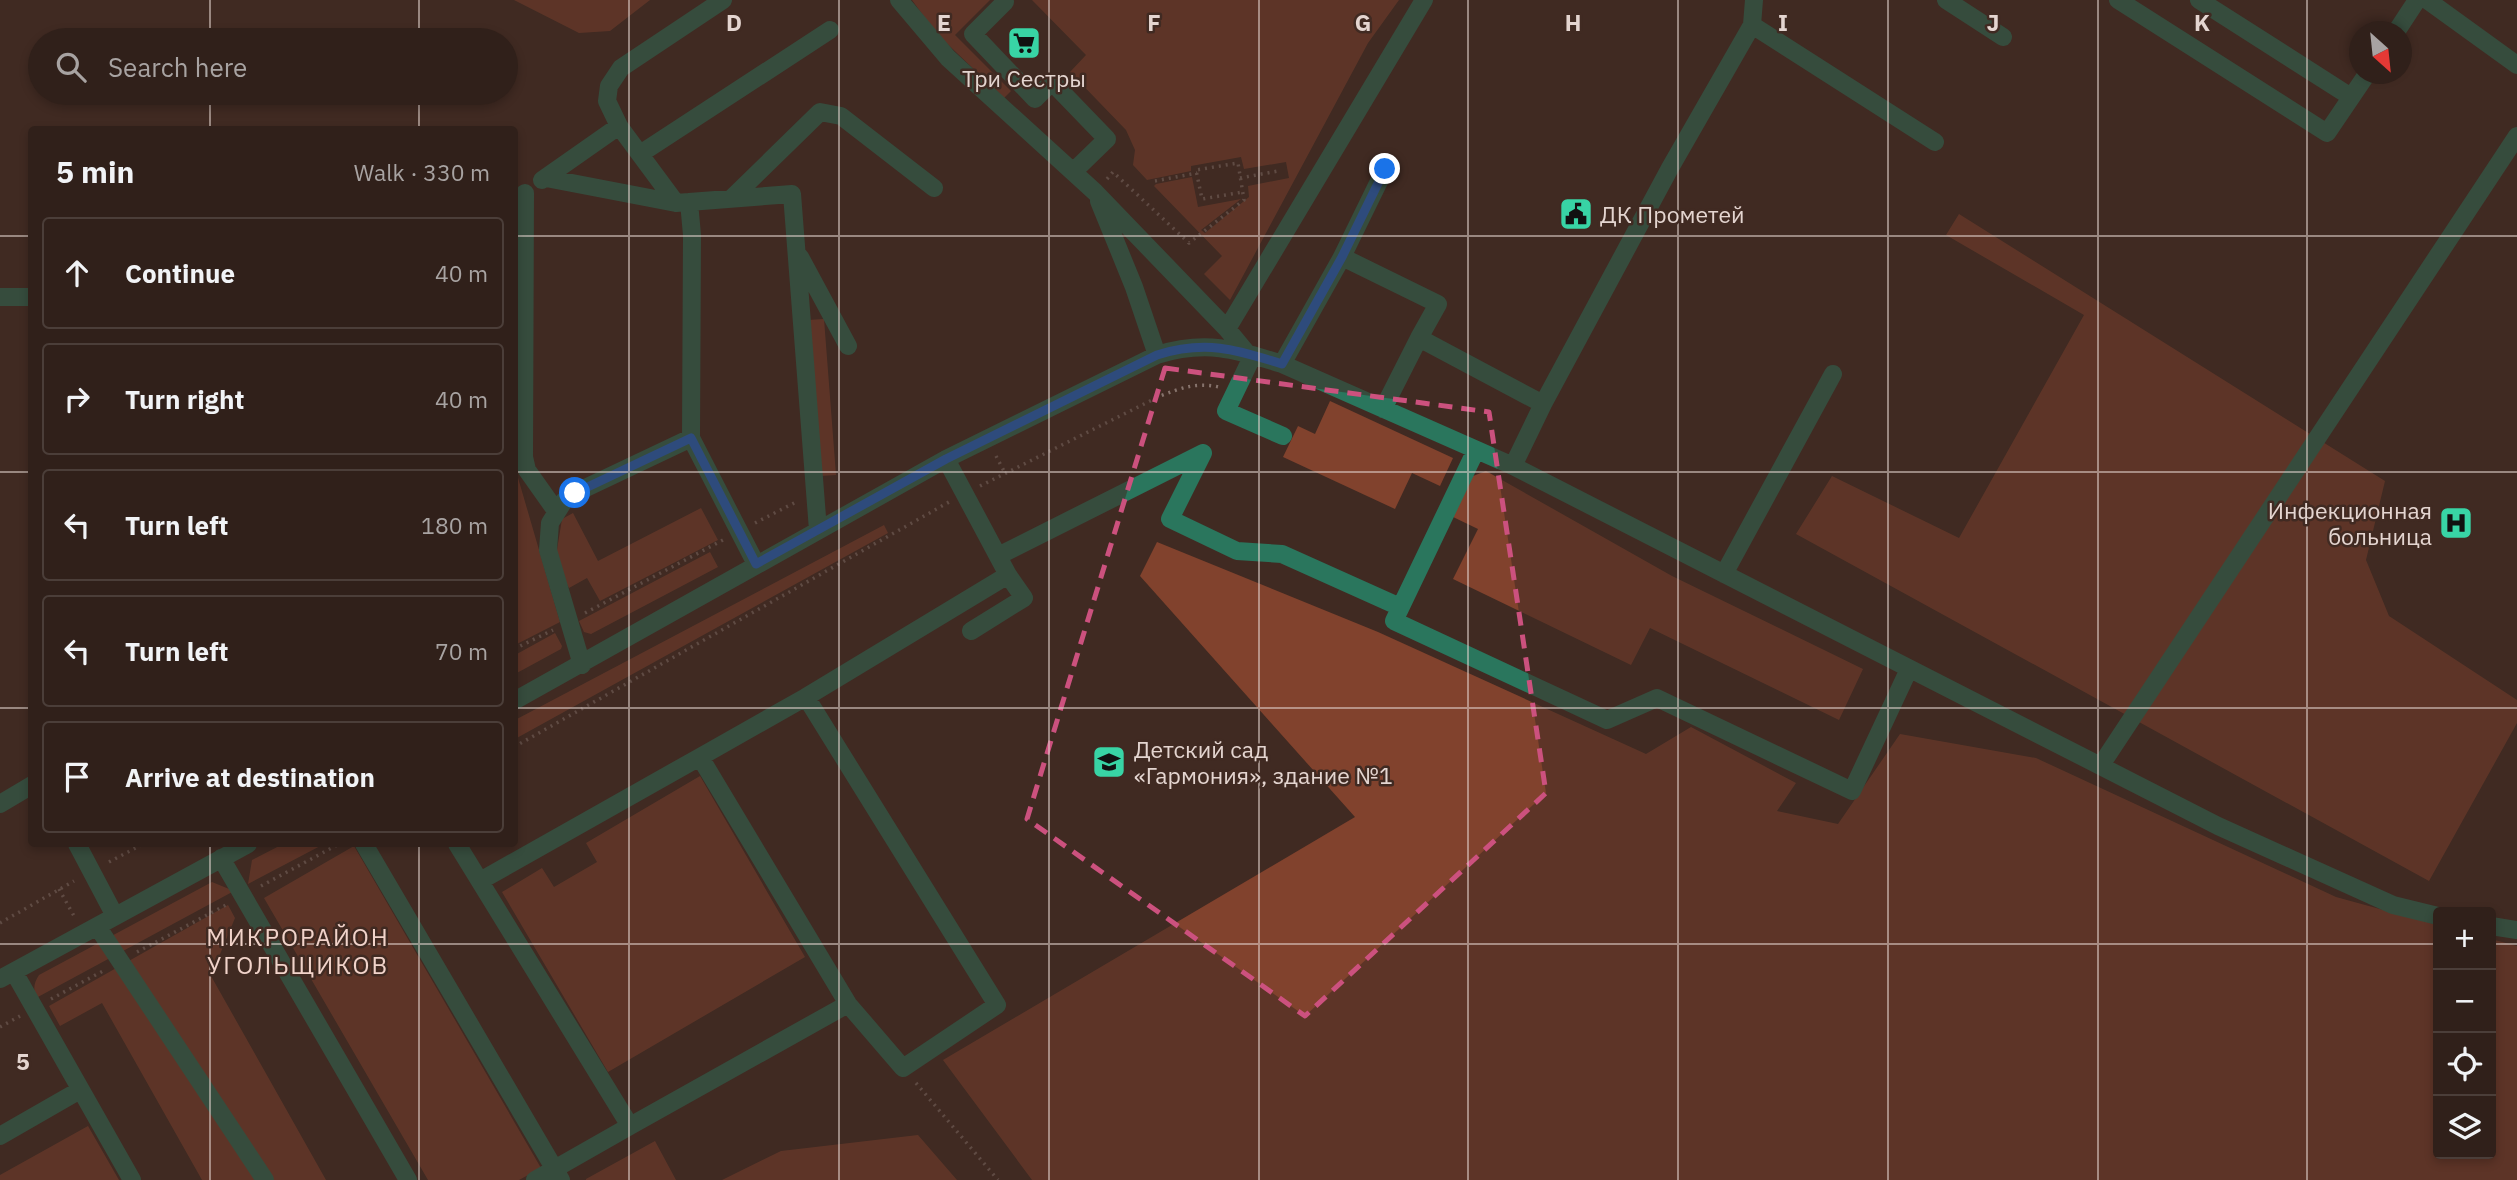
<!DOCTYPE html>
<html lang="en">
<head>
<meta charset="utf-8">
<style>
  body { margin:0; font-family:"IBM Plex Sans",sans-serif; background:#382823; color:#f1f3f6 }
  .controls { position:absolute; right:21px; bottom:21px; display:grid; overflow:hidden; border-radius:7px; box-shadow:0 4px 10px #0003 }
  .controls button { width:63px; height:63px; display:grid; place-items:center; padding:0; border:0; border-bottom:2px solid #4b3e39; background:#30201a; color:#f1f3f6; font:35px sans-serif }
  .compass { position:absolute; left:2349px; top:21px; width:63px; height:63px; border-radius:50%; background:#30201a; box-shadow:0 4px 10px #0003; rotate:153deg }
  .stop { position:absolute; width:21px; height:21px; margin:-16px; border:5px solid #1a73e8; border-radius:50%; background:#fff }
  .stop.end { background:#1a73e8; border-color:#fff; box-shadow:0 2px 7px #0008 }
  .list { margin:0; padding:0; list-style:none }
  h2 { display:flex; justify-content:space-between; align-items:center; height:91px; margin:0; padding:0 28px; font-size:30px }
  h2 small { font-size:23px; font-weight:400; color:#a8a3a2 }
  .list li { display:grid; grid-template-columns:46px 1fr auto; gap:21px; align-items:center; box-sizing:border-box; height:112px; margin:0 14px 14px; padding:0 14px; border:2px solid #4b3e39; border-radius:7px }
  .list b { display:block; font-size:26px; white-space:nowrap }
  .list em { font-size:23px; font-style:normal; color:#a8a3a2 }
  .icon { flex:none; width:38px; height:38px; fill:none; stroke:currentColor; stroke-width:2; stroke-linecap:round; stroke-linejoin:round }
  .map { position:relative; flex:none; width:2517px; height:1180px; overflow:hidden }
  .search { position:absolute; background:#30201a; box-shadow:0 4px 10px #0003; left:28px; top:28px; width:490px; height:77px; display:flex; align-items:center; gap:18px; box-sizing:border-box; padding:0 24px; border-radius:38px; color:#a8a3a2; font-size:26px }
  .panel { position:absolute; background:#30201a; box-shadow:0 4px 10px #0003; left:28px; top:126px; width:490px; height:721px; border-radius:7px }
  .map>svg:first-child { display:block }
  .green { fill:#81422d }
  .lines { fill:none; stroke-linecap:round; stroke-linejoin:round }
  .path { stroke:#86736c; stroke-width:3.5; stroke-dasharray:2 5; stroke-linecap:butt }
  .minor { stroke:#2a765d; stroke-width:18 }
  .route { stroke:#1a73e8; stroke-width:9 }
  .marked { fill:none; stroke:#cc517e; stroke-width:5; stroke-dasharray:14 9; stroke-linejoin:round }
  .grid { fill:none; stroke:#e4d5d0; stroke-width:2; stroke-opacity:0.55 }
  .labels { text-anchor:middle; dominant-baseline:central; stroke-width:5; stroke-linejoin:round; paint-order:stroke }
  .poi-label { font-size:23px; fill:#e4d5d0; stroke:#402a22; text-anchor:start }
  .neighbourhood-label { font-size:24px; letter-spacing:2px; fill:#f1d3ca; stroke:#402a22 }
  .grid-label { font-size:23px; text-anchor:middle; font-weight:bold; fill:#e4d5d0; stroke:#402a22; stroke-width:5; stroke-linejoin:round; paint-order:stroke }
</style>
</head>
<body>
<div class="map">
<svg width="2517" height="1180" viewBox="0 0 2517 1180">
  <rect width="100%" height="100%" fill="#402a22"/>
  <!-- green -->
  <path class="green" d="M514 0H650L610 31 579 33Z
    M912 0H990L955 35 1011 91 1004 98 936 33Z
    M1032 0H1399L1368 43 1230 300 1204 274 1222 256 1154 186 1156 184 1192 177 1198 207 1241 199 1201 230 1205 233 1249 197 1248 186 1289 178 1286 162 1244 169 1241 157 1191 166V171L1147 180 1133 165 1135 150 1126 130 1070 72 1086 55Z
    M1959 214 2385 481 2366 560 2389 616 2517 700V723L2429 881 1796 534 1832 476 1959 538 2084 315 1946 235Z
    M824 319 836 475 820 476 808 320Z
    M1330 401 1453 458 1440 486 1412 473 1395 509 1283 457 1298 426 1315 434Z
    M514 464 560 622 515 645H514Z
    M1486 471 1672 576 1863 669 1839 720 1650 628 1631 665 1453 579 1478 529 1451 516 1473 476Z
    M701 508 718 540 600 601 587 578 569 588 555 562 562 519 573 513 598 561Z
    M884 525 888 533 515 739V720Z
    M1157 542 1378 632 1646 754 1691 727 1796 783 1777 811 1838 824 1900 734 2036 758 2336 897 2438 925V1154H2491V939L2517 946V1180H1032L943 1060 1355 817 1140 576Z
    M710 552 718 567 591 634 584 632 579 621Z
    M555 633 562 646 561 649 515 674V655Z
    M700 776 805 957 608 1072 502 892 542 868 554 887 597 862 586 843Z
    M283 844H324L248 884 252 860Z
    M354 846 541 1168 519 1180H428L264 898Z
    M212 882 234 891 36 998C33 988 34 983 39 975Z
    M228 905 235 918 211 976 326 1180H202L102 1003 60 1026 49 1006Z
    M88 1126 119 1180H0V1175Z
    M918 1135 957 1180H722L781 1151Z
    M655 1141 676 1180H586V1179Z"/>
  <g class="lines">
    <!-- path -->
    <path class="path" d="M1240 178 1278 171
      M1107 179 1113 172 1189 243 1244 200 1238 163 1196 170 1202 199 1243 192
      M1155 181 1197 173
      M996 456 1005 473
      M980 486 1160 396C1181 388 1196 382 1219 387
      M755 523 798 501
      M585 613 723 540
      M514 649 553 630
      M514 747 949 502
      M109 862 143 844
      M261 886 339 844
      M59 889 74 916
      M0 923 74 881
      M137 952 226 905
      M51 999 103 971
      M0 1027 20 1016
      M916 1083 998 1180"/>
    <!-- minor -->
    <path class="minor" d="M899 0 948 58 1095 192 1227 329 1246 352
      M1946 0 2003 37
      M2118 0 2327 133 2367 74
      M2199 0 2351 97
      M2427 0 2517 65
      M1005 2 973 34 1035 99 1052 82 1107 139 1074 171
      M1752 25 1935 142
      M2396 32 2417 0
      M640 154 830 30
      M546 178 676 203 792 194 818 530
      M542 180 619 126
      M525 193 524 457 527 470 556 511
      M732 198 820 112 841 116 934 188
      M1099 201 1134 287 1157 355
      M689 202 692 235 691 438 756 564
      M676 203 619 126 607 101 609 86 621 68 723 0
      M800 257 848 346
      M1342 257 1385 169
      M0 297H32
      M1227 329 1424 0
      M1253 355 1226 411 1283 436
      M1282 364 1342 257 1438 304 1419 338 1543 404 1513 466
      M1543 404 1670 168 1752 25 1754 0
      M1383 409 1419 338
      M1476 450 1394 621 1607 720 1657 698 1852 791 1909 669
      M1203 453 1170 519 1237 551 1282 554 1400 607
      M998 556 1203 453
      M1724 574 1833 374
      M971 631 1024 598 1008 575
      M582 665 548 550 550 523 564 501 575 493 691 438
      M514 701 946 459 1157 355C1205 340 1235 349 1282 364L1513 466 2218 826 2393 905 2438 916
      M700 757 806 697
      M2101 765 2517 136
      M0 804 32 785
      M77 844 115 916
      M364 844 561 1180
      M457 844 630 1126 848 1004
      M221 858 408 1180
      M480 881 700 757 848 1004 903 1068 997 1005 806 697 1008 575 946 459
      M97 926 265 1180
      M2491 926 2517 930
      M14 972 132 1180
      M0 979 248 844
      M0 1136 80 1090
      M535 1180 630 1126"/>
  </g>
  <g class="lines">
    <!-- route -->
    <path class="route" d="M575 493 691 438 756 564 946 459 1157 355C1205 340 1235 349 1282 364L1342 257 1385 169"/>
  </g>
  <!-- marked area -->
  <path d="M0 0H2517V1180H0ZM1165 368 1489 412 1546 793 1305 1016 1027 819Z" fill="#402a22" fill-opacity=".55" fill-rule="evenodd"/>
  <path class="marked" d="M1165 368 1489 412 1546 793 1305 1016 1027 819Z"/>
  <!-- grid -->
  <path class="grid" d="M210 0V40M419 0V40M629 0V1180M839 0V1180M1049 0V1180M1259 0V1180M1468 0V1180M1678 0V1180M1888 0V1180M2098 0V1180M2307 0V1180M210 93V130M419 93V130M0 236H32M514 236H2517M0 472H32M514 472H2517M0 708H32M514 708H2517M210 844V1180M419 844V1180M0 944H2438M2491 944H2517"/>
  <!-- icons -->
  <defs>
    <symbol id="supermarket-square" viewBox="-11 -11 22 22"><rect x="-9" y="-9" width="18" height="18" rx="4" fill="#38d4a5" stroke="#402a22"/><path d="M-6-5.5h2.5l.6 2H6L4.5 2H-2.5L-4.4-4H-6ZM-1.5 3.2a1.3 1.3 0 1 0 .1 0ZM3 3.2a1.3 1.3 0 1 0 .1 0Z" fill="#111"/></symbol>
    <symbol id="civic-square" viewBox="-11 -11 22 22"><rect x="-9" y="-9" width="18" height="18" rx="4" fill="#38d4a5" stroke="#402a22"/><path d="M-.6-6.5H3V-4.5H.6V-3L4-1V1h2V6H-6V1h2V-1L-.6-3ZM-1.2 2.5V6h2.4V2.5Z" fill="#111"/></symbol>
    <symbol id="hospital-square" viewBox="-11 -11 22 22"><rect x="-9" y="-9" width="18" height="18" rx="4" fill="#38d4a5" stroke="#402a22"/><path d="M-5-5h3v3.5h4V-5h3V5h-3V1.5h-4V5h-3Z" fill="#111"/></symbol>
    <symbol id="school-square" viewBox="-11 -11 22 22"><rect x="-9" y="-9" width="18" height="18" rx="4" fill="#38d4a5" stroke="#402a22"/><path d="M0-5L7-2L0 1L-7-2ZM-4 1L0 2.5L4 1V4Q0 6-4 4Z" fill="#111"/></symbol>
  </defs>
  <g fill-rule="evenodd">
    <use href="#supermarket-square" x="1005" y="24" width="38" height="38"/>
    <use href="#civic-square" x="1557" y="195" width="38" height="38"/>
    <use href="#hospital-square" x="2437" y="504" width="38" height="38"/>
    <use href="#school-square" x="1090" y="743" width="38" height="38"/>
  </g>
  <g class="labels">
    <!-- poi labels -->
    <g class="poi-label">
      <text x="1024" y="78" text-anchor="middle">Три Сестры</text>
      <text x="1600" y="214">ДК Прометей</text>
      <text x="2432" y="510" text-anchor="end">Инфекционная<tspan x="2432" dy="26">больница</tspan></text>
      <text x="1134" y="749">Детский сад<tspan x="1134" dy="26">«Гармония», здание №1</tspan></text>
    </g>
    <!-- neighbourhood labels -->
    <g class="neighbourhood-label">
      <text x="298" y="937">МИКРОРАЙОН<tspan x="298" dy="28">УГОЛЬЩИКОВ</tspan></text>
    </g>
  </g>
  <g class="grid-label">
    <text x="734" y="31">D</text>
    <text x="944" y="31">E</text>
    <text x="1154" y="31">F</text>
    <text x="1363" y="31">G</text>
    <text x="1573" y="31">H</text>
    <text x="1783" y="31">I</text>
    <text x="1993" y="31">J</text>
    <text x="2202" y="31">K</text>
    <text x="23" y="1070">5</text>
  </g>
</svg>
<div class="controls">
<button>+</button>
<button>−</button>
<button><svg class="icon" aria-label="locate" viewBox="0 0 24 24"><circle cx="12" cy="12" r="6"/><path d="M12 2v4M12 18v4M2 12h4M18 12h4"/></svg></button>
<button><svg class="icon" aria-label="layers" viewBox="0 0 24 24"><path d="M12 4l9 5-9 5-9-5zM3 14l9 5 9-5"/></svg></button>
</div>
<svg class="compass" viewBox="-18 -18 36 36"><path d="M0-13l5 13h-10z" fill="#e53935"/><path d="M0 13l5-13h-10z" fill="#a8a3a2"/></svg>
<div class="stop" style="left:575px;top:493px"></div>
<div class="stop end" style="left:1385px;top:169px"></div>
<div class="search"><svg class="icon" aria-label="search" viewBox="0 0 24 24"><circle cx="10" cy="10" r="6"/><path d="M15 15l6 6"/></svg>Search here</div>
<section class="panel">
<h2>5 min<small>Walk · 330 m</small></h2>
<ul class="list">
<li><svg class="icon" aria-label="ahead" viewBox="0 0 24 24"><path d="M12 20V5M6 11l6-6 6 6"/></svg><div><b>Continue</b></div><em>40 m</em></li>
<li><svg class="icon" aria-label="right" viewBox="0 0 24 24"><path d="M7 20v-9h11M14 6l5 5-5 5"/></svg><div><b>Turn right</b></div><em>40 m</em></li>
<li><svg class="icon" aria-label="left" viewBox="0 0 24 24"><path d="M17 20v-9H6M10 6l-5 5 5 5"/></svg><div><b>Turn left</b></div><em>180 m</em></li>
<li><svg class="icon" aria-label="left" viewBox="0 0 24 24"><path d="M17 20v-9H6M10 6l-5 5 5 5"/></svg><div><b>Turn left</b></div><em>70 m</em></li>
<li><svg class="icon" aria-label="arrive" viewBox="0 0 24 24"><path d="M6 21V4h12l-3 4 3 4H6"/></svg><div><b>Arrive at destination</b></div></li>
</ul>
</section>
</div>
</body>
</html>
